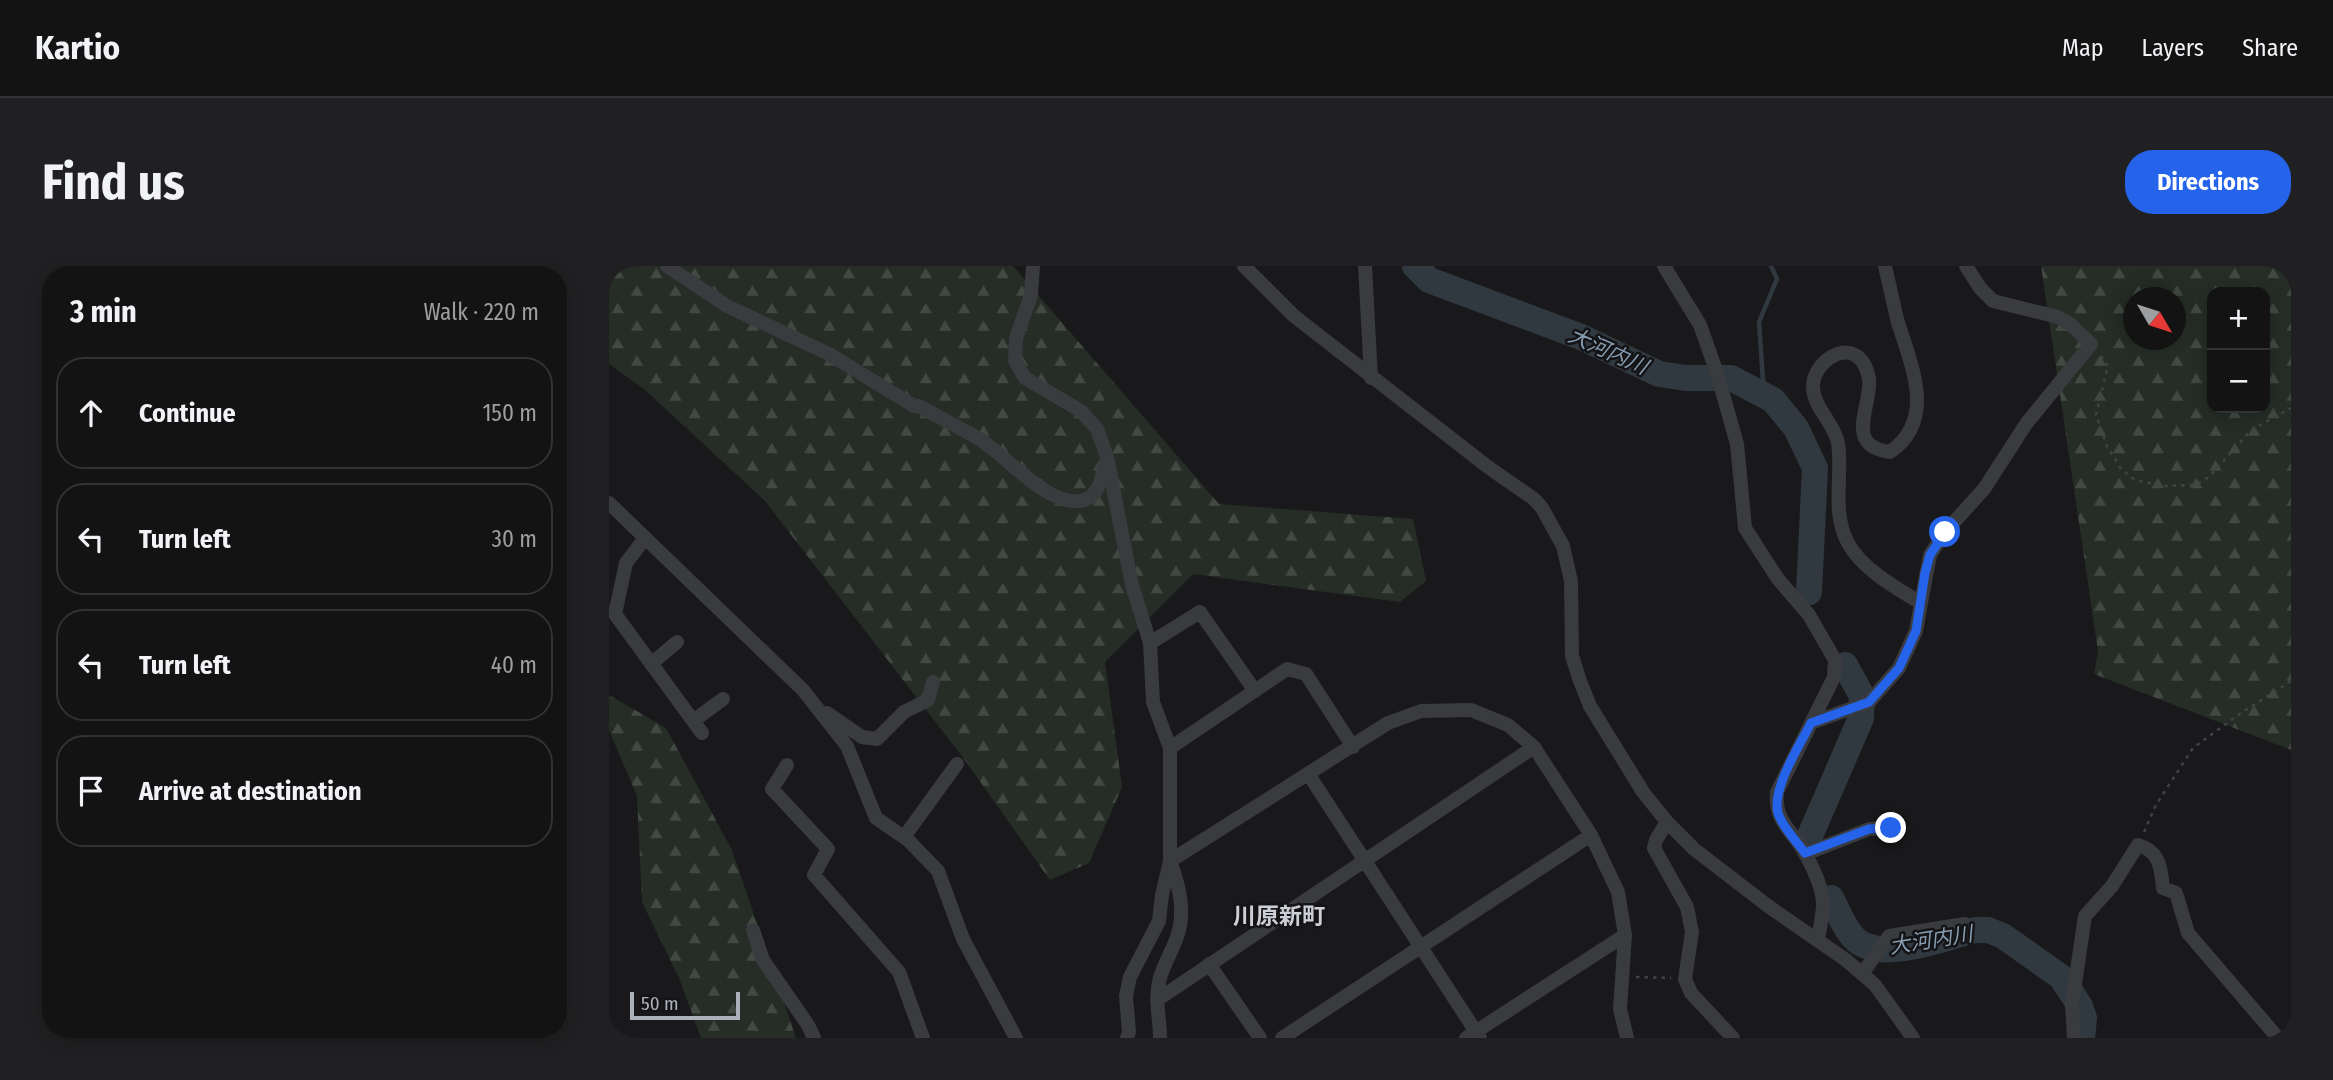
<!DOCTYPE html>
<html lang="en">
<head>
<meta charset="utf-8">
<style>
  body { margin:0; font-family:"Fira Sans Condensed","Noto Sans JP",sans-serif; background:#202022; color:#f1f3f6 }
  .controls { position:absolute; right:21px; top:21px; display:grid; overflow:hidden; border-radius:14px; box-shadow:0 4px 18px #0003 }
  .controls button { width:63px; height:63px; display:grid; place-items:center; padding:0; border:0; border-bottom:2px solid #323234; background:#131314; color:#f1f3f6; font:35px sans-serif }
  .compass { position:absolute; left:1514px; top:21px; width:63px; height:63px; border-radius:50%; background:#131314; box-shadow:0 4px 18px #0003; rotate:129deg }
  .scale { position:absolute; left:21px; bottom:18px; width:110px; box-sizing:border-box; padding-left:7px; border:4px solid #acb0b9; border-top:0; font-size:19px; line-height:24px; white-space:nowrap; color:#acb0b9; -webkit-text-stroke:5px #141416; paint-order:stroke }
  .stop { position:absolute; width:21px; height:21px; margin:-16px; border:5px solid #2563eb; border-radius:50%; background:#fff }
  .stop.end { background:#2563eb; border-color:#fff; box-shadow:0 2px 7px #0008 }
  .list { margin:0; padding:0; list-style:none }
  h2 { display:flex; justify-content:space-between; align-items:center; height:91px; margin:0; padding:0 28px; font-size:30px }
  h2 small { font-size:23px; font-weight:400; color:#9d9ea0 }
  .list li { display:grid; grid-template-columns:46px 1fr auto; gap:21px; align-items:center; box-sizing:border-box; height:112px; margin:0 14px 14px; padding:0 14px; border:2px solid #323234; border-radius:28px }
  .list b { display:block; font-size:26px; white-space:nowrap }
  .list em { font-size:23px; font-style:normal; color:#9d9ea0 }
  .icon { flex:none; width:38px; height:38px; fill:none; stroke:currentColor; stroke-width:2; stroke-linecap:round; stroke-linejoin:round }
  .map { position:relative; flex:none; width:1682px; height:772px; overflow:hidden; border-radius:28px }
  header { display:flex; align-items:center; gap:42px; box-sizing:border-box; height:98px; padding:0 35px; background:#131314; border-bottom:2px solid #323234 }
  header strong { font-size:33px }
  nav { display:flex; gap:38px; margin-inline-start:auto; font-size:24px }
  .intro { display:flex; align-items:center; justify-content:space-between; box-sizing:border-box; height:168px; padding:0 42px }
  h1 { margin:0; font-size:49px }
  .button { padding:18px 32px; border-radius:28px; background:#2563eb; color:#fff; font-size:24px; font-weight:700 }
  main { display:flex; gap:42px; padding:0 42px }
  aside { flex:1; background:#131314; border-radius:28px; box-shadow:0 4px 18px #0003 }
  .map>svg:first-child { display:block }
  .forest { fill:url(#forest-firs); fill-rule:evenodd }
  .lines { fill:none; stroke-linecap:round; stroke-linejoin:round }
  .stream { stroke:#313940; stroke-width:4.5 }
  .river { stroke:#313940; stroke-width:26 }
  .path { stroke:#404246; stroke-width:2.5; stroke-dasharray:3.5 5; stroke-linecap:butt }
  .minor { stroke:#3a3b3f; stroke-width:14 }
  .route { stroke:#2563eb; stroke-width:9 }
  .labels { text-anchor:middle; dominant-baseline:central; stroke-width:5; stroke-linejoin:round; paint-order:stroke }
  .water-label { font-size:21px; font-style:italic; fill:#869cb1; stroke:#141416 }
  .quarter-label { font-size:23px; font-weight:bold; fill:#cdcfd6; stroke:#141416 }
</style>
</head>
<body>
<header>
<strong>Kartio</strong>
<nav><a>Map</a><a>Layers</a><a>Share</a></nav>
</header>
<div class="intro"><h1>Find us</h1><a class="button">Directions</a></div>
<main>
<aside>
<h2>3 min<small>Walk · 220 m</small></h2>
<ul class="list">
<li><svg class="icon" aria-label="ahead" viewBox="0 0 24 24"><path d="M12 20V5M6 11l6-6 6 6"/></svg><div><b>Continue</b></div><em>150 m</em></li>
<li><svg class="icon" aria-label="left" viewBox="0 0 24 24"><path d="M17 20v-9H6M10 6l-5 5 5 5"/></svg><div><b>Turn left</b></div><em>30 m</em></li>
<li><svg class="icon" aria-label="left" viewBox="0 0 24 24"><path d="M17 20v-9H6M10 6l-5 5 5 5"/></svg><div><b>Turn left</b></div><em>40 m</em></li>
<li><svg class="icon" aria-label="arrive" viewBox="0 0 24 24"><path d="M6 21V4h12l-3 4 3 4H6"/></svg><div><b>Arrive at destination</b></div></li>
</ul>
</aside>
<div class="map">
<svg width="1682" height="772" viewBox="0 0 1682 772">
  <defs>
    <pattern id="forest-firs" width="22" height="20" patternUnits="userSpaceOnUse" patternTransform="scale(1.75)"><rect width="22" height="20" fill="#252d26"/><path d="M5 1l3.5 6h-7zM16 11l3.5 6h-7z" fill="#424943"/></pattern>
  </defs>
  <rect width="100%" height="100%" fill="#19191b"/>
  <!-- forest -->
  <path class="forest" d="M0 0H404L610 238 804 253 817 315 791 336 584 308 496 396 513 521 480 597 441 614 355 493 156 235 35 123 0 98Z
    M1432 0H1682V484L1485 408 1489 385ZM1603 26H1656V142H1603ZM1524 32H1566V74H1524Z
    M0 429 57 462 123 584 187 772H92L70 712 33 636 28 530 0 464Z"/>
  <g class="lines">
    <!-- stream -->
    <path class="stream" d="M1162 0 1168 13 1150 56 1154 114 1164 134"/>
    <!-- river -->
    <path class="river" d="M806 0 820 14 972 71 1050 108 1077 112H1122L1164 134 1187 162 1206 202 1200 326
      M1200 572 1252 452 1253 430 1236 399
      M1222 632C1229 645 1234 660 1244 671 1269 699 1335 672 1366 664H1379L1394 670 1452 711 1471 740 1475 752 1473 772"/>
    <!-- path -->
    <path class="path" d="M1492 90 1499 100 1487 149 1498 180 1512 203 1526 214 1555 220 1586 219 1600 211 1642 164 1682 142
      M1535 566 1547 539 1584 482 1632 447 1682 415
      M1027 711 1062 712"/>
    <!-- minor -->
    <path class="minor" d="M58 0 118 40 220 88 305 140H310C331 152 352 162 372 174 397 190 439 240 471 235 489 233 493 212 496 198
      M424 0 422 29 407 72 406 95 416 112 472 145 488 163 498 191 523 319 541 377 544 436 561 482
      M635 0 685 50 879 201 925 233 933 242 954 280 962 315 963 390 971 415 981 440 1034 526 1058 556 1085 583 1159 640 1237 694 1266 719 1304 772
      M756 0 762 112
      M1055 0 1091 59 1108 107 1128 178 1136 262 1169 313 1200 349 1226 394 1225 411 1168 526C1165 557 1184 564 1197 589 1204 602 1215 625 1214 641 1213 652 1211 663 1209 673
      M0 237 194 424 238 480 267 552 299 574 329 605 354 673 407 772
      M36 272 17 297 6 348 93 467
      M1312 337 1321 289 1336 266 1375 223 1417 158 1482 78 1461 58 1449 51 1384 35 1371 22 1357 0
      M541 377 591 346 646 425
      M42 398 68 376
      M218 447 253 471 268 473 295 446 319 434 324 416
      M84 455 114 433
      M1202 457 1260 436 1290 402 1307 365 1312 337C1287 322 1253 303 1239 277 1222 245 1234 211 1229 177 1225 156 1204 142 1204 120 1204 110 1211 99 1219 93 1239 79 1256 89 1260 113 1263 140 1234 180 1281 186 1329 153 1301 97 1288 53 1284 35 1280 17 1276 0
      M178 499 163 523 219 583 205 609 290 706 314 772
      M700 509 871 772
      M1058 556 1047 574 1045 582 1078 641 1083 666 1076 713 1082 727 1124 772
      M295 571 348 498
      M1196 588 1260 563 1282 562
      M561 595 779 457 812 445 862 444 899 459 925 481 982 569 1009 626 1016 669 1011 743 1018 772
      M144 664 154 694 199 759 205 772
      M600 698 651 772
      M1253 708 1280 670 1356 658
      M548 734 925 481
      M518 772 520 766 517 730 521 711 550 655 553 629 561 595V482L678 403 697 408 744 481
      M551 772C551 752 545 732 551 712 555 698 563 685 568 671 577 646 570 619 561 595
      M673 772 982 569
      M857 772 1016 669
      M1465 772 1463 738 1476 650 1503 620 1529 579C1551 585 1552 602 1554 622L1567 627 1579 667 1669 772"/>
  </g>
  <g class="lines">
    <!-- route -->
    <path class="route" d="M1282 562 1260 563 1196 587C1188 576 1177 565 1171 552 1158 529 1191 479 1202 457L1260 436 1290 402 1307 365 1316 307 1321 289 1336 266"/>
  </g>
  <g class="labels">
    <!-- water labels -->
    <g class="water-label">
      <text transform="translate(999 85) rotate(24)">大河内川</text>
      <text transform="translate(1322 674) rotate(-9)">大河内川</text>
    </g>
    <!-- quarter labels -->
    <g class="quarter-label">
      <text x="670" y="650">川原新町</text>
    </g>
  </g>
</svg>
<div class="controls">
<button>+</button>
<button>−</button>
</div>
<svg class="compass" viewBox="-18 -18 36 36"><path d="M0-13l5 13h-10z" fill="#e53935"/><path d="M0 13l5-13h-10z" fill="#9d9ea0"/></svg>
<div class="scale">50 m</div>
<div class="stop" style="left:1336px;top:266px"></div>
<div class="stop end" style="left:1282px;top:562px"></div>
</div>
</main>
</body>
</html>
